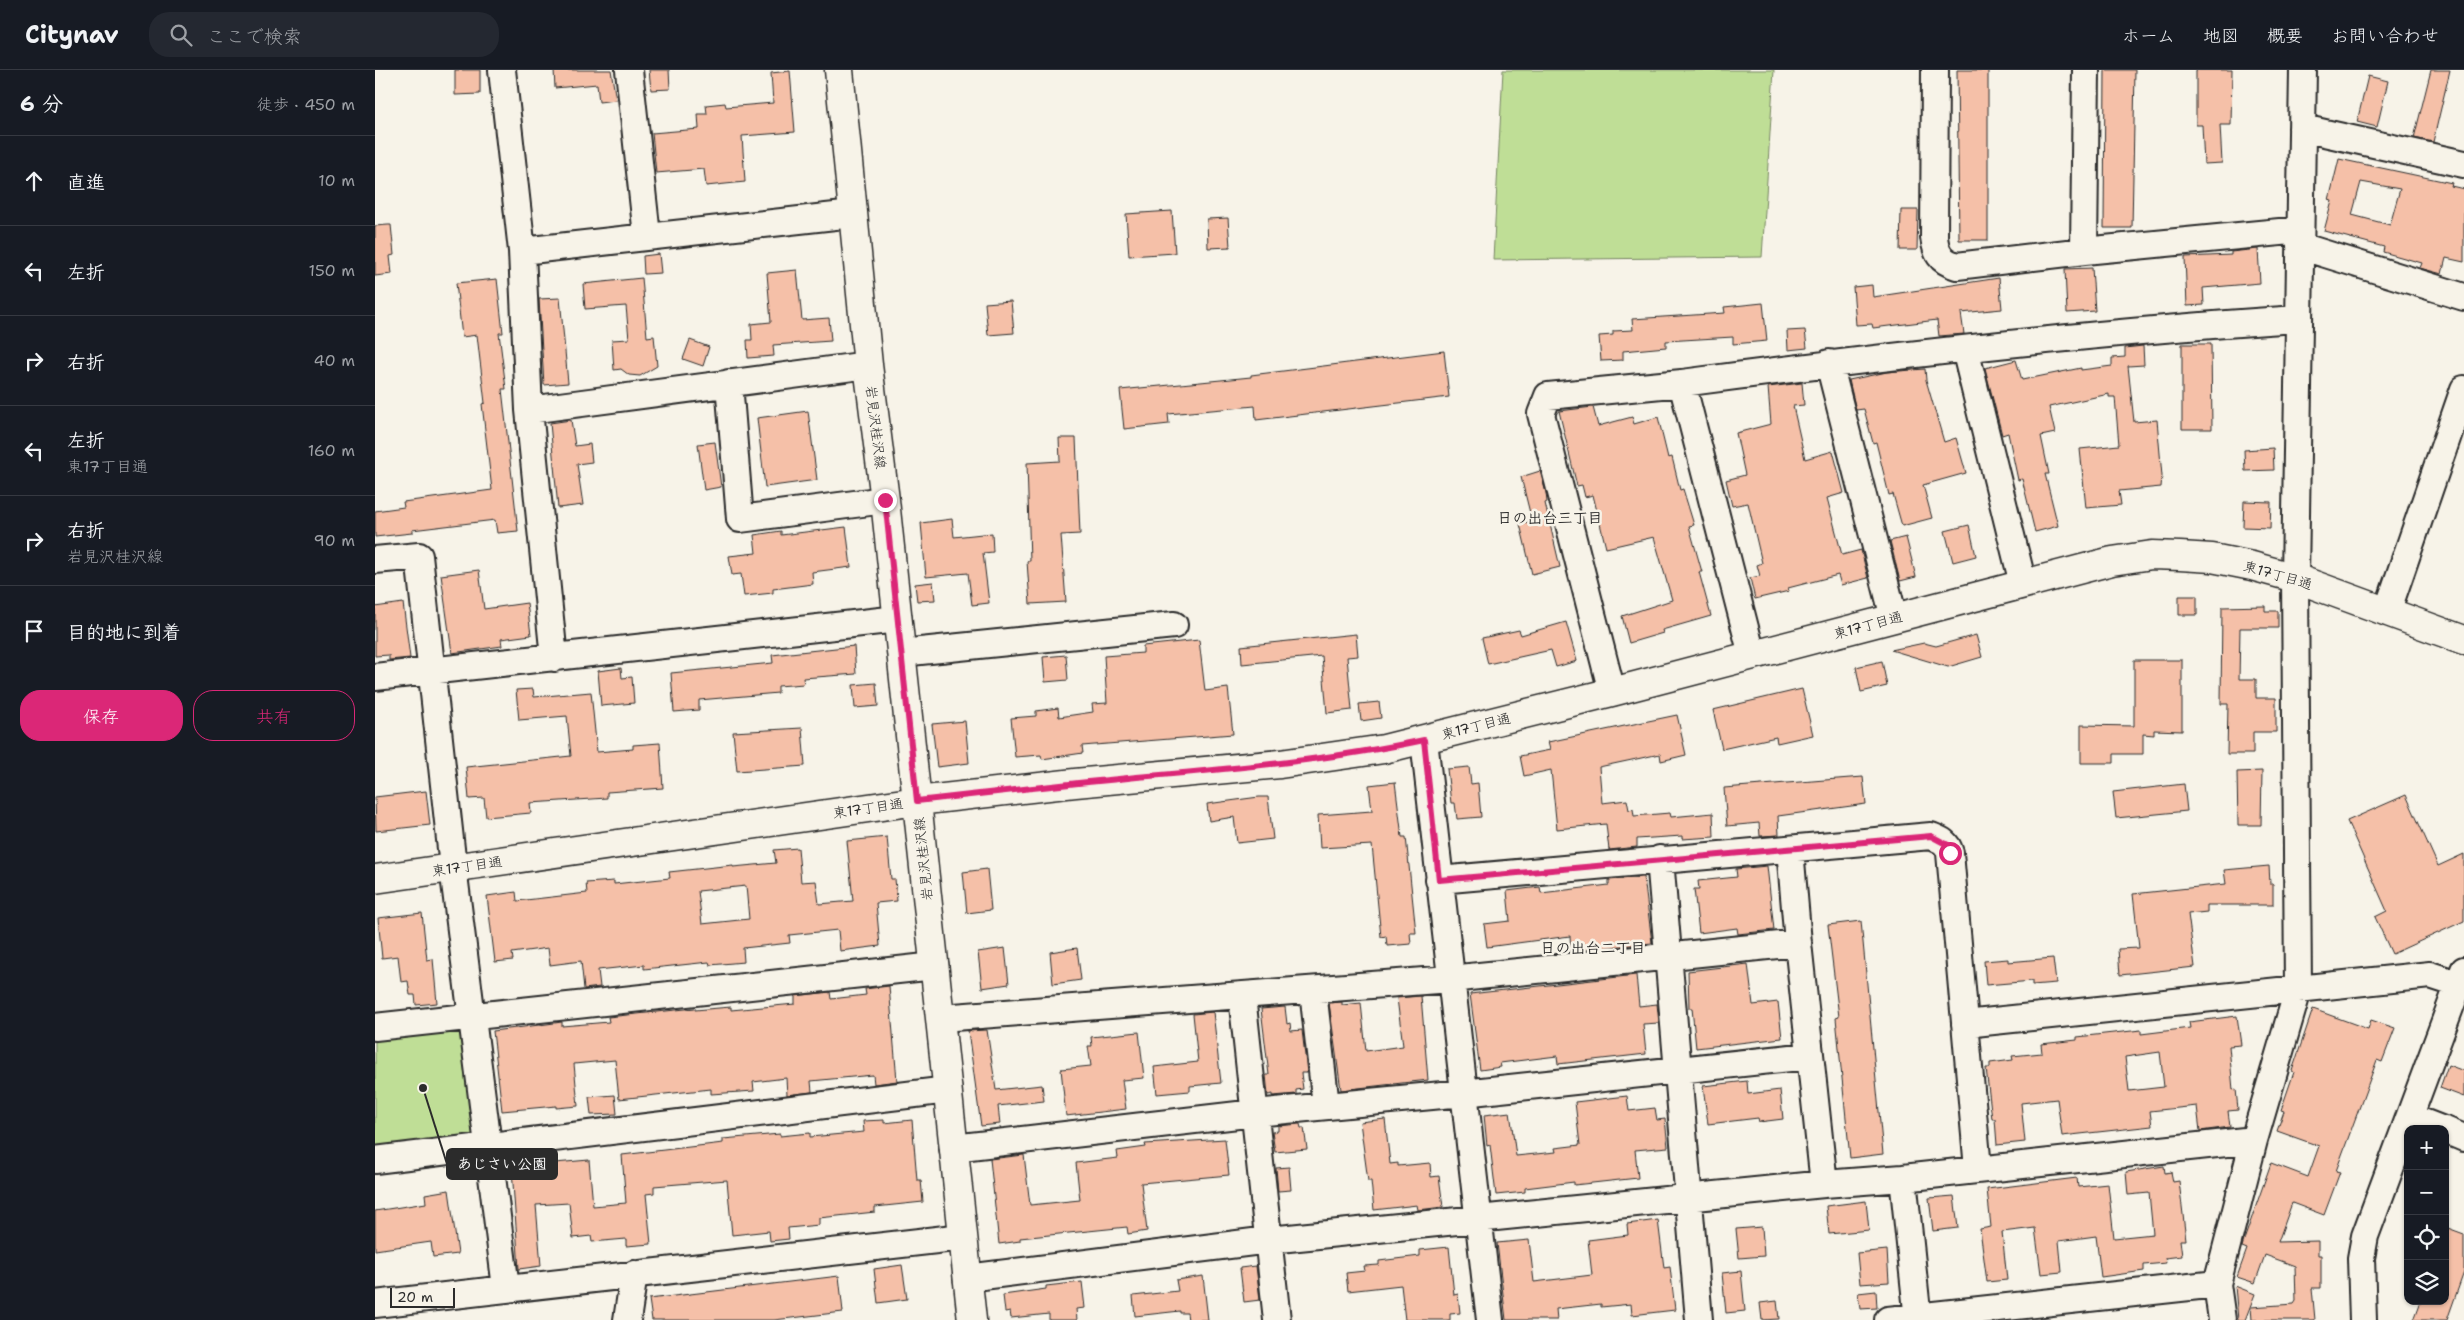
<!DOCTYPE html>
<html lang="ja">
<head>
<meta charset="utf-8">
<style>
  body { margin:0; font-family:"Shantell Sans","Klee One",sans-serif; background:#242831; color:#f1f3f6 }
  .controls { position:absolute; right:15px; bottom:15px; display:grid; overflow:hidden; border-radius:10px; box-shadow:0 1px 4px #0004 }
  .controls button { width:45px; height:45px; display:grid; place-items:center; padding:0; border:0; border-bottom:1px solid #363941; background:#171b24; color:#f1f3f6; font:25px sans-serif }
  .scale { position:absolute; left:15px; bottom:12px; width:65px; box-sizing:border-box; padding-left:5px; border:2px solid #2b2b2b; border-top:0; font-size:14px; line-height:18px; white-space:nowrap; color:#2b2b2b; -webkit-text-stroke:4px #f7f3e8; paint-order:stroke }
  .stop { position:absolute; width:15px; height:15px; margin:-11px; border:4px solid #db2777; border-radius:50%; background:#fff }
  .stop.end { background:#db2777; border-color:#fff; box-shadow:0 1px 5px #0008 }
  .list { margin:0; padding:0; list-style:none }
  h2 { display:flex; justify-content:space-between; align-items:center; height:65px; margin:0; padding:0 20px; font-size:21px }
  h2 small { font-size:16px; font-weight:400; color:#9ea1a6 }
  .list li { display:grid; grid-template-columns:32px 1fr auto; gap:15px; align-items:center; box-sizing:border-box; height:90px; padding:0 20px; border-top:1px solid #363941 }
  .list b { display:block; font-size:19px; white-space:nowrap }
  .list p { margin:0; font-size:16px; white-space:nowrap; color:#9ea1a6 }
  .list em { font-size:16px; font-style:normal; color:#9ea1a6 }
  .actions { display:flex; gap:10px; padding:15px 20px }
  .actions a { flex:1; padding:11px 0; border:1px solid #db2777; border-radius:20px; text-align:center; font-size:18px; color:#db2777 }
  .actions .main { background:#db2777; color:#fff }
  .icon { flex:none; width:28px; height:28px; fill:none; stroke:currentColor; stroke-width:2; stroke-linecap:round; stroke-linejoin:round }
  .map { position:relative; flex:none; width:2089px; height:1250px; overflow:hidden }
  header { display:flex; align-items:center; gap:30px; box-sizing:border-box; height:70px; padding:0 25px; background:#171b24; border-bottom:1px solid #363941 }
  header strong { font-size:24px }
  nav { display:flex; gap:28px; margin-inline-start:auto; font-size:18px }
  .search { width:350px; height:45px; background:#242831; display:flex; align-items:center; gap:12px; box-sizing:border-box; padding:0 18px; border-radius:20px; color:#9ea1a6; font-size:19px }
  main { display:flex }
  aside { flex:1; background:#171b24 }
  .map>svg:first-child { display:block }
  .green { fill:#bfde96; stroke:#758460 }
  .building { fill:#f5c0a8; stroke:#2b2b2b; fill-rule:evenodd }
  .lines { fill:none; stroke-linecap:round; stroke-linejoin:round }
  .street-casing { stroke:#2b2b2b; stroke-width:30 }
  .secondary-casing { stroke:#2b2b2b; stroke-width:31 }
  .street { stroke:#f7f3e8; stroke-width:26 }
  .secondary { stroke:#f7f3e8; stroke-width:28 }
  .route { stroke:#db2777; stroke-width:6 }
  .labels { text-anchor:middle; dominant-baseline:central; stroke-width:5; stroke-linejoin:round; paint-order:stroke }
  .street-label { font-size:14px; fill:#2b2b2b; stroke:#f7f3e8 }
  .neighbourhood-label { font-size:15px; font-weight:bold; fill:#2b2b2b; stroke:#f7f3e8 }
  .leader { fill:none; stroke:#2b2b2b; stroke-width:2 }
  .callout-dot { fill:#2b2b2b; stroke:#f7f3e8; stroke-width:2 }
  .callout { fill:#2b2b2b; stroke:#2b2b2b; stroke-width:2 }
  .callout-label { font-size:15px; text-anchor:middle; font-weight:bold; fill:#fff }
</style>
</head>
<body>
<header>
<strong>Citynav</strong>
<div class="search"><svg class="icon" aria-label="search" viewBox="0 0 24 24"><circle cx="10" cy="10" r="6"/><path d="M15 15l6 6"/></svg>ここで検索</div>
<nav><a>ホーム</a><a>地図</a><a>概要</a><a>お問い合わせ</a></nav>
</header>
<main>
<aside>
<h2>6 分<small>徒歩 · 450 m</small></h2>
<ul class="list">
<li><svg class="icon" aria-label="ahead" viewBox="0 0 24 24"><path d="M12 20V5M6 11l6-6 6 6"/></svg><div><b>直進</b></div><em>10 m</em></li>
<li><svg class="icon" aria-label="left" viewBox="0 0 24 24"><path d="M17 20v-9H6M10 6l-5 5 5 5"/></svg><div><b>左折</b></div><em>150 m</em></li>
<li><svg class="icon" aria-label="right" viewBox="0 0 24 24"><path d="M7 20v-9h11M14 6l5 5-5 5"/></svg><div><b>右折</b></div><em>40 m</em></li>
<li><svg class="icon" aria-label="left" viewBox="0 0 24 24"><path d="M17 20v-9H6M10 6l-5 5 5 5"/></svg><div><b>左折</b><p>東17丁目通</p></div><em>160 m</em></li>
<li><svg class="icon" aria-label="right" viewBox="0 0 24 24"><path d="M7 20v-9h11M14 6l5 5-5 5"/></svg><div><b>右折</b><p>岩見沢桂沢線</p></div><em>90 m</em></li>
<li><svg class="icon" aria-label="arrive" viewBox="0 0 24 24"><path d="M6 21V4h12l-3 4 3 4H6"/></svg><div><b>目的地に到着</b></div></li>
</ul>
<div class="actions"><a class="main">保存</a><a>共有</a></div>
</aside>
<div class="map">
<svg width="2089" height="1250" viewBox="0 0 2089 1250">
  <rect width="100%" height="100%" fill="#f7f3e8"/>
  <filter id="ink" filterUnits="userSpaceOnUse"><feTurbulence type="fractalNoise" baseFrequency=".02" numOctaves="2"/><feDisplacementMap in="SourceGraphic" scale="10" xChannelSelector="R" yChannelSelector="G"/><feConvolveMatrix kernelMatrix="1 2 1 2 8 2 1 2 1" color-interpolation-filters="sRGB"/></filter>
  <g filter="url(#ink)">
    <!-- green -->
    <path class="green" d="M1128 0H1399L1387 187 1118 190Z
      M89 955 103 1069 0 1082V966Z"/>
    <!-- building -->
    <path class="building" d="M80 0H105V24L80 25Z
      M179 0H236L241 30 224 32 222 14 180 18Z
      M274 0H294L295 19 276 20Z
      M1582 0H1613V170H1584Z
      M1730 0H1760L1757 158H1729Z
      M1821 0H1857L1856 55H1845L1847 93 1829 94 1827 55H1821Z
      M2056 0H2075L2058 72 2039 68Z
      M415 1 420 62 367 66 370 112 331 116 329 99 281 103 277 63 324 59 323 44H332L331 35 350 33 351 37 398 33 396 3Z
      M1993 6 2013 11 2002 57 1982 52Z
      M1964 89 2077 113 2076 116 2089 119V192L2071 188 2067 204 2045 198 2047 193 2008 182 2009 177 1949 161 1957 131 1954 130ZM1986 112 2025 119 2015 155 1977 145Z
      M1526 140H1543L1542 180H1525Z
      M797 141 800 183 754 186 751 144Z
      M853 148 855 177 833 178 832 149Z
      M13 155H16L19 185 15 186 17 204 0 206V156Z
      M1883 179 1885 213 1828 218 1829 235 1812 236 1810 187 1856 185V182Z
      M284 184 286 203 269 204 268 186Z
      M1717 198 1720 241 1692 243 1690 199Z
      M422 200 427 250 454 248 456 271 398 275 399 286 373 288 372 270H377L376 254 396 252 392 203Z
      M267 208 272 267 279 266 282 296 265 306 254 305 246 299 239 300 237 270 254 269 251 236 210 239 208 214Z
      M1624 208 1627 239 1586 243 1589 264 1564 266 1562 250 1498 258 1497 254 1481 255 1478 217 1497 215 1498 227Z
      M122 209 128 263H124L131 319H127L143 461 122 463 120 450 37 460V463L0 467V441L29 437 28 432 117 420 107 334 110 333 102 265 87 267 81 213Z
      M185 228 193 313 169 315 164 229Z
      M636 231 639 263 613 265 610 233Z
      M1388 233 1392 271 1358 274V267L1291 271V277L1248 281V290L1226 291 1224 266 1238 265V261L1258 260 1257 249 1350 243 1349 237Z
      M1430 260 1432 278 1413 280 1412 261Z
      M315 270 334 277 328 296 308 289Z
      M1807 274H1836L1837 359H1807Z
      M1768 276 1769 295 1753 296 1759 352 1782 350 1787 406 1786 417 1744 421 1746 435 1711 438 1705 379 1744 375 1740 327H1734V324L1674 337 1680 363 1666 366 1674 404H1670L1683 456 1660 462 1647 409 1643 410 1633 363 1627 365 1610 298 1641 290 1647 310 1706 298V300L1737 296V288L1750 287V278Z
      M1069 281 1074 327 881 350 880 336 793 344 794 354 749 359 745 320 876 307V305Z
      M1550 299 1551 310 1569 372 1581 368 1591 403 1548 415 1557 448 1527 456 1518 424 1514 425 1501 372 1498 373 1489 339 1481 340 1474 310 1512 302Z
      M1427 313 1429 335 1418 336 1430 389 1458 381 1469 423 1452 428 1467 485 1486 480 1493 508 1466 515 1463 505 1413 518 1414 521 1380 529 1375 508 1385 506 1382 495 1387 493 1373 433 1357 436 1351 410 1370 405 1361 363 1396 354 1393 317Z
      M1218 337 1223 356 1257 347 1259 354 1283 347 1293 388 1297 387 1305 420 1308 419 1319 455 1314 456 1327 502H1324L1336 546 1287 560 1288 563 1254 573 1247 546 1297 530 1279 467 1231 478 1218 425 1210 427 1207 415 1202 416 1184 341Z
      M433 341 442 410 390 417 382 348Z
      M196 350 200 376 215 374 217 392 202 394 208 435 183 438 175 353Z
      M684 368H701L705 464 686 465 691 532 655 534 652 491H655L652 393 685 391Z
      M340 372 346 417 329 420 323 374Z
      M1898 378 1899 400 1870 401 1869 380Z
      M1165 401 1171 423 1172 432 1170 433 1185 497 1157 504 1145 454 1157 451 1146 407Z
      M1869 431 1896 432 1895 458 1868 457Z
      M577 449 579 467 617 463 618 482 608 483 614 533 597 535 593 503 551 507 546 453Z
      M1594 455 1601 486 1578 492 1570 461Z
      M471 457 476 497 437 502 438 514 398 519V523L369 526 366 504 357 505 354 486 381 483 379 465 406 461V465Z
      M1531 467 1541 507 1525 511 1515 471Z
      M104 500 109 539 152 533 156 565 126 569 127 576 77 583 66 505Z
      M558 512 560 530 542 531 540 514Z
      M1804 526H1822V545H1804Z
      M28 533 35 588 14 590V585L0 586V537Z
      M1890 536V541H1903V558H1865L1864 609H1881V628H1901V662H1878V684H1852L1853 634H1846L1847 537Z
      M1191 552 1202 591 1181 597 1176 580 1113 594 1107 568 1144 560 1146 565Z
      M981 564 983 586 972 587 977 640 952 643 947 586 867 594 866 576Z
      M1601 565 1607 587 1573 597 1516 580 1549 573 1561 576Z
      M824 570 830 621 853 618 858 664 707 676 708 683 667 689 666 685 640 687 636 648 661 646V641L683 638 684 647 718 642 717 634 732 633 729 586 768 583V576Z
      M479 576 481 604 428 608 429 614 403 616V623L324 630V640L299 642 296 603 398 593 397 585Z
      M691 585 693 610 670 612 668 587Z
      M1759 590H1807V661L1779 660V665L1768 664V684H1739V693H1706V655L1759 656Z
      M1507 591 1512 616 1486 622 1481 597Z
      M246 598 247 608 257 607 259 633 226 636 223 601Z
      M501 613 503 636 480 638 478 615Z
      M158 619 159 627 216 622 222 682 258 679V675L285 673 288 718 232 722V728L155 733 156 743 111 747 109 728 94 729 91 697 196 686 192 646 144 650 141 620Z
      M1427 619 1438 665 1402 673 1401 667 1347 679 1338 640Z
      M1004 632 1006 648 986 651 984 634Z
      M1302 645 1311 685 1286 691 1285 684 1224 697 1227 733 1252 730 1254 740 1258 739 1259 746 1295 743 1296 747 1338 743 1339 767 1307 769V766L1262 769V777L1234 780 1231 754 1182 759 1176 700 1149 706 1145 686 1175 680 1173 672Z
      M590 651 594 693 562 697 557 654Z
      M427 658 430 696 362 701 358 662Z
      M1094 697 1096 714 1103 713 1106 747 1082 749 1080 733H1076L1072 699Z
      M1887 701 1886 755H1863L1862 702Z
      M1488 707 1491 734 1403 746 1404 765 1385 766 1384 753 1352 756 1349 718Z
      M1020 712 1027 767H1031L1041 863H1035L1036 874 1012 876 1011 866 1006 867 997 775 945 778 943 745 997 741 994 715Z
      M1809 714 1812 741 1741 748 1738 722Z
      M51 721 55 755 1 761 0 727Z
      M2031 725 2063 796 2089 784V851L2017 884 2000 847 2012 841 1972 751Z
      M884 727H893L898 769 862 773 859 747 834 751 832 734Z
      M512 767 516 809H520L522 831 501 833 505 876 465 881 463 860 414 865 415 873 368 878 369 892 335 895 334 892 269 899V895L223 900 225 917 209 919 206 891 175 895 173 878 137 883 138 890 120 892 112 826 141 822 142 831 212 823 211 813 239 811V814L295 808 294 802 358 795V797L401 793 399 780 423 778 426 812 441 811 444 834 478 831 472 771ZM371 816 374 849 327 854 323 821Z
      M1392 796 1399 860 1363 864 1362 858 1324 863 1319 819H1324L1323 811 1362 807 1361 799Z
      M1894 796 1895 814H1898V835H1832V842L1813 844 1820 897 1745 905 1743 879 1764 878 1758 824 1851 814 1849 800Z
      M612 799 616 840 592 843 588 802Z
      M1269 807 1277 873 1196 881 1195 866 1112 877 1109 854 1135 851 1132 821 1165 817 1166 823 1234 815V810Z
      M47 843 52 890 58 889 62 933 41 935 40 925H35L33 911 26 912 23 886 7 888 3 848Z
      M1486 851 1508 1084 1475 1088 1461 948 1464 947 1453 855Z
      M630 878 634 914 607 918 603 882Z
      M702 878 706 910 678 914 675 882Z
      M1678 888 1681 913 1657 915V911L1611 915 1609 891 1633 889V892Z
      M1373 894 1378 935 1403 932 1407 968 1321 978 1317 938H1314L1313 901Z
      M1261 905 1264 936 1282 934 1284 953 1268 954 1271 984 1183 994 1182 986 1125 993 1126 997 1105 1000 1095 924Z
      M514 916 522 1011 499 1014 498 1005 436 1011 437 1022 412 1025 411 1008 378 1012 379 1021 336 1024V1019L244 1029 240 990 199 994 203 1036 181 1038V1036L127 1041 118 961 187 952V956L234 952 233 947 320 938V940L356 937V940L420 934V926L455 922 456 929 491 925 490 919Z
      M1046 926 1053 1010 966 1020 954 933 967 932V935L986 933 991 981 1028 976 1022 928Z
      M910 937 912 954 915 953 916 961 927 960 932 1003H926L928 1019 921 1020V1024L898 1026V1024L893 1025 891 1005H894L886 939Z
      M1938 939 1993 959 1996 950 2020 958 2007 992 2002 990 1961 1101 1965 1102 1949 1145 1917 1133 1903 1172 1943 1171V1185H1946V1218H1937L1940 1250H1877L1876 1237 1919 1234 1921 1231 1920 1196 1890 1185 1880 1213 1862 1207 1872 1179 1867 1177 1869 1170 1896 1093 1933 1107 1944 1076 1902 1061 1909 1041 1906 1040 1919 1002 1917 1001Z
      M838 942 846 1013 815 1016V1021L782 1024 779 997 823 992 818 944Z
      M1862 946 1866 975 1854 976 1858 1020 1861 1019 1863 1040 1853 1041 1855 1057 1825 1061 1822 1036 1775 1041 1777 1056 1687 1066 1682 1029 1646 1033 1650 1072 1622 1075 1620 1049H1617L1611 998H1615V993L1638 990 1637 986 1667 983 1666 974 1702 970V967L1766 960V964L1815 958 1814 952ZM1785 982 1789 1017 1754 1021 1750 987Z
      M612 960 621 1020 667 1015 669 1031 623 1036 625 1054 606 1056 593 961Z
      M764 962 769 1008 747 1010 751 1039 691 1046 686 999 716 996 713 976H717L716 967Z
      M2073 995 2089 1001V1027L2065 1018Z
      M1372 1011 1373 1024 1405 1020 1408 1049 1384 1052 1383 1048 1333 1054 1328 1016Z
      M240 1025 242 1044 216 1045 214 1027Z
      M1252 1026 1254 1041 1280 1038 1282 1050 1290 1049 1293 1077 1260 1080 1263 1108 1199 1115V1112L1150 1118V1122L1121 1125 1115 1075 1112 1076 1109 1045 1135 1042 1141 1086 1181 1082 1180 1078 1205 1075 1200 1032Z
      M1010 1049 1015 1094 1023 1093V1096L1055 1093 1056 1107 1064 1106 1068 1137 1043 1140 1042 1135 999 1140 996 1111H993L985 1052Z
      M509 1050V1053L537 1050 542 1110H546L548 1132 500 1137V1142L444 1148V1155L413 1158 414 1169 395 1171 394 1161 357 1165 352 1110 279 1116V1123L271 1124 276 1174 251 1176V1169L217 1172 216 1166 198 1168 194 1133 161 1135 166 1196 144 1199 137 1099 151 1097V1090L179 1088 180 1093 214 1090 218 1136 251 1133 247 1085 348 1073V1069L405 1064V1066L435 1063V1067L489 1062 488 1051Z
      M925 1054 926 1058H929L932 1079 900 1082 897 1062 903 1061V1056Z
      M850 1069 854 1105 766 1113 772 1161 753 1164 752 1157 645 1168V1171L624 1174 615 1089 649 1085 655 1135 705 1130 701 1093 743 1088 742 1081 771 1077 770 1074Z
      M1789 1096 1790 1103 1796 1102 1798 1112 1804 1111 1811 1170H1805L1807 1186 1790 1188 1791 1193 1769 1195V1201L1726 1207 1721 1166 1684 1171 1687 1202 1666 1204 1660 1158 1627 1162 1632 1210 1612 1212 1605 1159 1616 1157 1612 1119 1702 1108 1703 1117 1733 1114 1739 1168 1778 1164 1774 1123 1753 1125 1751 1102Z
      M914 1097 916 1120 903 1121 901 1098Z
      M74 1120 83 1184 58 1187 56 1172 0 1180V1141L51 1133 50 1124Z
      M1579 1126 1583 1158 1558 1161 1554 1128Z
      M1491 1131 1494 1160 1454 1164 1451 1136Z
      M1283 1150 1289 1198 1295 1197 1300 1240 1257 1245 1256 1234 1226 1237V1234L1181 1239 1182 1250H1131L1122 1173 1154 1170 1159 1212 1217 1205 1213 1170 1253 1165 1252 1154Z
      M1387 1157 1389 1186 1364 1188 1361 1159Z
      M2070 1157 2089 1164V1202L2072 1250H2039L2046 1231H2070Z
      M1074 1177 1079 1225 1083 1224 1085 1243 1075 1244V1250H1030L1026 1215 973 1221 971 1203 990 1201 989 1196 1004 1195V1191L1045 1186V1180Z
      M1512 1180 1514 1212 1485 1214 1482 1183Z
      M527 1195 532 1229 503 1233 499 1199Z
      M881 1196 885 1230 869 1232 865 1198Z
      M1366 1201 1370 1241 1351 1243 1347 1203Z
      M464 1206 468 1242 399 1250H277L274 1229Z
      M828 1206 833 1250H813L812 1243H805V1241L760 1246 758 1226 803 1221 801 1210Z
      M707 1212 710 1238 701 1239 702 1250H674V1244L636 1248 635 1241 630 1242 628 1225 671 1219V1216Z
      M1860 1216 1880 1224 1870 1250H1863Z
      M1501 1221 1502 1238 1485 1239 1483 1223Z
      M1402 1231 1404 1249 1387 1250 1385 1233Z"/>
    <g class="lines">
      <defs>
        <path id="street" d="M127 0 147 181 154 340 179 588
          M254 0 272 166
          M1560 0 1559 167C1561 183 1565 191 1582 196L1709 181 1925 160
          M1927 58 2089 94
          M1925 176 2089 227
          M147 181 478 144
          M1709 181 1711 0
          M1590 279 1648 514
          M1454 293 1519 548
          M354 313 365 449 510 430
          M1307 313C1512 286 1718 262 1924 249
          M154 340 493 295
          M0 490 44 486 78 797 131 1218
          M2012 542 2089 319
          M526 583 799 555
          M0 607 523 549
          M1237 622 1166 344 1173 326 1307 313 1377 585
          M1049 670 1115 1250
          M1415 779 1423 873 1449 1114
          M1285 789 1324 1250
          M1064 810 1556 766C1566 770 1572 772 1575 783L1603 1099
          M938 921 951 1036
          M867 926 902 1250
          M566 948 1075 909 1423 873
          M1590 954 2055 905 2089 916
          M0 957 560 896
          M2035 1047 2066 1059
          M2070 1060 2089 1068
          M578 1078 880 1043 1088 1023 1434 986
          M0 1090 573 1020
          M1528 1108 1543 1250
          M592 1208 894 1170 1449 1114 1528 1108 1879 1070
          M0 1234 588 1167
          M252 1250 259 1204
          M1513 1250 1842 1214
          M1847 1250 1842 1214 1879 1070 1923 920 1920 508 1928 0
          M1988 1250 1986 1188 1990 1166 2089 900"/>
        <path id="secondary" d="M464 0 493 295 510 430 597 1250
          M0 809 542 731 700 713 905 694 1009 679 1237 622 1737 491 1777 485 1805 486 1837 488 1877 496 1920 508 2089 570"/>
      </defs>
      <!-- street casing -->
      <use href="#street" class="street-casing"/>
      <!-- secondary casing -->
      <use href="#secondary" class="secondary-casing"/>
      <!-- street -->
      <use href="#street" class="street"/>
      <!-- secondary -->
      <use href="#secondary" class="secondary"/>
    </g>
  </g>
  <g class="lines" filter="url(#ink)">
    <!-- route -->
    <path class="route" d="M510 430 542 731C612 723 682 715 753 708 852 699 951 691 1049 670L1064 810 1556 766 1573 775 1575 783"/>
  </g>
  <g class="labels">
    <!-- street labels -->
    <g class="street-label">
      <text transform="translate(501 357) rotate(83)">岩見沢桂沢線</text>
      <text transform="translate(1903 505) rotate(16)">東17丁目通</text>
      <text transform="translate(1493 555) rotate(-15)">東17丁目通</text>
      <text transform="translate(1101 656) rotate(-14)">東17丁目通</text>
      <text transform="translate(493 738) rotate(-8)">東17丁目通</text>
      <text transform="translate(548 789) rotate(-96)">岩見沢桂沢線</text>
      <text transform="translate(92 796) rotate(-8)">東17丁目通</text>
    </g>
    <!-- neighbourhood labels -->
    <g class="neighbourhood-label">
      <text x="1175" y="448">日の出台三丁目</text>
      <text x="1218" y="878">日の出台二丁目</text>
    </g>
  </g>
  <!-- callouts -->
  <path class="leader" d="M48 1018L72 1094"/>
  <circle class="callout-dot" cx="48" cy="1018" r="5"/>
  <rect class="callout" x="72" y="1079" width="110" height="30" rx="5"/>
  <g class="callout-label">
    <text x="127" y="1099">あじさい公園</text>
  </g>
</svg>
<div class="controls">
<button>+</button>
<button>−</button>
<button><svg class="icon" aria-label="locate" viewBox="0 0 24 24"><circle cx="12" cy="12" r="6"/><path d="M12 2v4M12 18v4M2 12h4M18 12h4"/></svg></button>
<button><svg class="icon" aria-label="layers" viewBox="0 0 24 24"><path d="M12 4l9 5-9 5-9-5zM3 14l9 5 9-5"/></svg></button>
</div>
<div class="scale">20 m</div>
<div class="stop" style="left:1575px;top:783px"></div>
<div class="stop end" style="left:510px;top:430px"></div>
</div>
</main>
</body>
</html>
